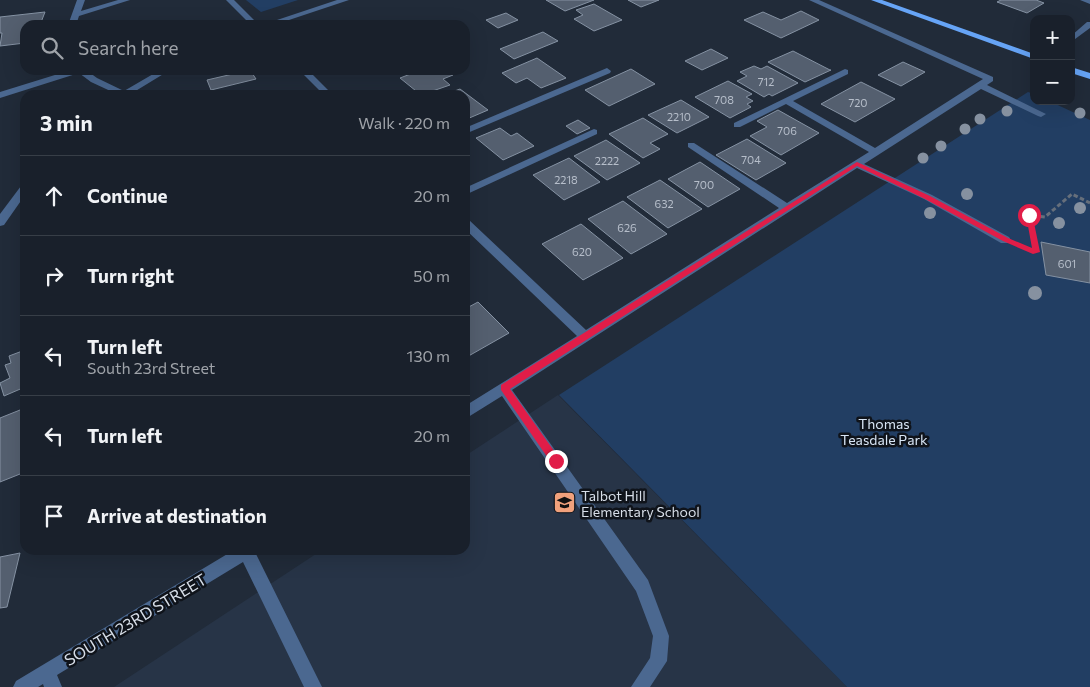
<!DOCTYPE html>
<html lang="en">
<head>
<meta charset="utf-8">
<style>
  body { margin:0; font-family:Commissioner,sans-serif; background:#222833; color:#f1f3f6 }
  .controls { position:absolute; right:15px; top:15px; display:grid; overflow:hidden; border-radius:10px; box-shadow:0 5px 20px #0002 }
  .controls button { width:45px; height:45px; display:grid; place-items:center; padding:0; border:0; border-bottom:1px solid #373e47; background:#19202b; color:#f1f3f6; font:25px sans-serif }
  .stop { position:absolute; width:15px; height:15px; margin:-11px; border:4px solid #e11d48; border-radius:50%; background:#fff }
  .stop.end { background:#e11d48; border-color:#fff; box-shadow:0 1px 5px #0008 }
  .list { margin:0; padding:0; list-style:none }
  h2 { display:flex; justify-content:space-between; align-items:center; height:65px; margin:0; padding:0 20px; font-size:21px }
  h2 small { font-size:16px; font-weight:400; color:#9fa3a9 }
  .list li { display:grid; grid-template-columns:32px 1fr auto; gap:15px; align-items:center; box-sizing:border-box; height:80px; padding:0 20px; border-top:1px solid #373e47 }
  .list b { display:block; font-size:19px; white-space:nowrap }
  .list p { margin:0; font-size:16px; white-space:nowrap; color:#9fa3a9 }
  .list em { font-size:16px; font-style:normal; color:#9fa3a9 }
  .icon { flex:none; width:28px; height:28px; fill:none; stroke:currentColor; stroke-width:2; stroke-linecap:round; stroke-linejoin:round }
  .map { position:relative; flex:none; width:1090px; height:687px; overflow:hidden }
  .search { position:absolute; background:#19202b; box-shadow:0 5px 20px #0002; left:20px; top:20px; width:450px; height:55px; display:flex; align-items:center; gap:12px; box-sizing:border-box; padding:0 18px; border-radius:15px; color:#9fa3a9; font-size:19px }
  .panel { position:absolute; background:#19202b; box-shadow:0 5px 20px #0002; left:20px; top:90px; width:450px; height:465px; border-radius:15px }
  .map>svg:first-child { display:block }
  .built { fill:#273447 }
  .green { fill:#223e63 }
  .building { fill:#545f6f; stroke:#8592a3 }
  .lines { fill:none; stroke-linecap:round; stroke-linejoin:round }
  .path { stroke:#666f7b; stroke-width:3; stroke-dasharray:4.5 2.5; stroke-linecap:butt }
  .minor { fill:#4b6890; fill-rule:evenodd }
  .major { fill:#66a4f6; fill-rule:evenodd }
  .tree { fill:#8691a0 }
  .route { fill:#e11d48 }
  .labels { text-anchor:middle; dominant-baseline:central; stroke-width:5; stroke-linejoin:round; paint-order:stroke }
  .number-label { font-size:11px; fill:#b6beca }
  .park-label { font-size:14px; fill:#d8e5f5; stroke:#0f131a }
  .poi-label { font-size:14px; fill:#d7dee8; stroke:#0f131a; text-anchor:start }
  .near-street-label { font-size:16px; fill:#d7dee8; stroke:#0f131a }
</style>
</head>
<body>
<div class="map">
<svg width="1090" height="687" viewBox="0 0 1090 687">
  <rect width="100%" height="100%" fill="#212b39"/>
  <!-- built -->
  <path class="built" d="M558 395 847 687H114L322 550H465V456Z"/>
  <!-- green -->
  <path class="green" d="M246 0H298L261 12Z
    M1028 92 1034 94V101H1049L1090 120V687H847L559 395Z"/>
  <!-- building -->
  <path class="building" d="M546 0H594L565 11Z
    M628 0H659L641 7Z
    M1001 0H1036L1044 3 1027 13 997 2Z
    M594 4 622 20 594 31 574 19 583 15 576 10Z
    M801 11 819 20 781 38 744 20 763 12 781 20Z
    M45 12 40 25H25V43L0 46 2 33H0V17Z
    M506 13 518 20 498 28 486 20Z
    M543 32 558 41 514 59 500 49Z
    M711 49 728 58 702 70 685 61Z
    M793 51 830 70H831L805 82 768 62Z
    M537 58 566 78 541 88 527 78 516 83 502 73Z
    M903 62 925 72 901 86 878 75Z
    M754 66 761 69 767 66 798 83 772 96 769 94 764 97 737 81 747 76 740 72Z
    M631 69 655 84 609 106 585 90Z
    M250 70 256 79 211 90 207 80Z
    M421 70H445L453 75 443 79 450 85 421 95 400 78Z
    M728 81 752 94 746 97 753 101 747 104 751 107 730 118 695 97Z
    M861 82 895 99 855 122 821 104Z
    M460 89 488 110 467 119 465 118V95H444Z
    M681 100 709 117 677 133 648 115Z
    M778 110 819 133 781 155 750 136 767 127 757 121Z
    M643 118 668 134 650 143 660 149 643 158 609 134Z
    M578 120 590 128 577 134 566 126Z
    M500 128 511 136 517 133 534 146 503 160 476 138Z
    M747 139 786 163 756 180 716 155Z
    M606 140 640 163 607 180 574 156Z
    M569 158 600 182 564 200 533 175Z
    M700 162 740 189 708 207 668 179Z
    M660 180 702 209 668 228 627 197Z
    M623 201 667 234 631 254 588 219Z
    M581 224 623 258 583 280 542 244Z
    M1041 242 1090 252V283L1046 275Z
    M478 302 509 333 465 358V309Z
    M25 350V387L4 396 0 383 10 378 5 365 11 363 9 356Z
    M25 408V455L22 456 25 472 0 482V418Z
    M20 553 7 607 0 608V557Z"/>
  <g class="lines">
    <!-- path -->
    <path class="path" d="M1023 247 1036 252 1029 215 1045 217 1072 194 1090 203"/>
    <!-- minor -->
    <path class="minor" d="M77 0H85L81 11 118 0H130L79 16 76 25H68Z
      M226 0H234L259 25H251Z
      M337 0H349L274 25H262Z
      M809 0H819L993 77V81L987 85 1046 114 1041 117 1038 116 981 89 864 164 932 195 1009 237 1011 240 1009 243H1001L924 199 857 168 512 390 648 580 669 636 667 661 650 687H631L650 658 653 636 636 591 502 396 465 419V406L577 336 465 229V219L469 220 586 330 779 208 688 147V143H694L787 203 869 152 786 104 740 127H734V123L845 69 848 70V74L793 101 875 148 983 79Z
      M1080 0H1090V4Z
      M1087 22H1090V28L1071 42V36Z
      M607 68 611 71 610 73 465 134V128Z
      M71 70H86L97 78 124 91 160 70H170L129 95H119L91 82 79 73 0 98V92Z
      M299 70H308L333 95H324Z
      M594 129 597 130V134L465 195V188Z
      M25 185V195L4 225 0 226V214L21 186Z
      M234 550H256L255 552 322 687H304L243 562 57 675 62 687H44L43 684 38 687H13L16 681Z"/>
    <!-- major -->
    <path class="major" d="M871 0H882L1034 54V59Z
      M1071 67 1090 73V79L1071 73Z"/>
  </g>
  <!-- trees -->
  <g class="tree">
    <circle cx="1007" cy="111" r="5.5"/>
    <circle cx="1080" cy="113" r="5.5"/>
    <circle cx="980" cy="119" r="5.5"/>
    <circle cx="965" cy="129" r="5.5"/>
    <circle cx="941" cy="146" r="5.5"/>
    <circle cx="923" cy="158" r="5.5"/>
    <circle cx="967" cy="194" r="6"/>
    <circle cx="1080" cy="208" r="6"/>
    <circle cx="930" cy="213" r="6"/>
    <circle cx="1059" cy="223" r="6"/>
    <circle cx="1035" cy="293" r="7"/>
  </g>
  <!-- route -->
  <path class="route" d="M857 162 930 196 1008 238 1032 248 1026 215 1032 213 1040 252 1033 254 1003 241 925 199 857 166 510 389 559 458V464H552L501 390V385Z"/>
  <!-- icons -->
  <defs>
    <symbol id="school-square" viewBox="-11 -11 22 22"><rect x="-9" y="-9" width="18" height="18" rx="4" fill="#f1a17c" stroke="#0f131a"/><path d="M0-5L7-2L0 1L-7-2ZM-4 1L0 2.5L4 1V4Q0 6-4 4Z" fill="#111"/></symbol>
  </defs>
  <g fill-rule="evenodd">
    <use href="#school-square" x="552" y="490" width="25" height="25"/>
  </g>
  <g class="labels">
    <!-- number labels -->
    <g class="number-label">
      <text x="766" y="81">712</text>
      <text x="724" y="99">708</text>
      <text x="858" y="102">720</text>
      <text x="679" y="116">2210</text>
      <text x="787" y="130">706</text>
      <text x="751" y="159">704</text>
      <text x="607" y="160">2222</text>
      <text x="566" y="179">2218</text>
      <text x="704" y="184">700</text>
      <text x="664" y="203">632</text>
      <text x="627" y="227">626</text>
      <text x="582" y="251">620</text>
      <text x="1067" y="263">601</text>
    </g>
    <!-- park labels -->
    <g class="park-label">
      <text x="884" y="423">Thomas<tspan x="884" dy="16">Teasdale Park</tspan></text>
    </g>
    <!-- poi labels -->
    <g class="poi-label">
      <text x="581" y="495">Talbot Hill<tspan x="581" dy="16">Elementary School</tspan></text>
    </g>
    <!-- near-street labels -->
    <g class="near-street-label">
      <text transform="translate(135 619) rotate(-31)">SOUTH 23RD STREET</text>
    </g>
  </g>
</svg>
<div class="controls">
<button>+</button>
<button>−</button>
</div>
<div class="stop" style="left:1029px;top:215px"></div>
<div class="stop end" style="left:556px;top:461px"></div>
<div class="search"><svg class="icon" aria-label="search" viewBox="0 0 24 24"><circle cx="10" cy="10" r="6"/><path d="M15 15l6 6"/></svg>Search here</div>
<section class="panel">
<h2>3 min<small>Walk · 220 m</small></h2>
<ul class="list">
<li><svg class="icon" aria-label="ahead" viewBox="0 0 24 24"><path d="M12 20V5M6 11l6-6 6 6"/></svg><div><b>Continue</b></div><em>20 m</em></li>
<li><svg class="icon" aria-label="right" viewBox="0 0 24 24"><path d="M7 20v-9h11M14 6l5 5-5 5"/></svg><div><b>Turn right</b></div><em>50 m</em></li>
<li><svg class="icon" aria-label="left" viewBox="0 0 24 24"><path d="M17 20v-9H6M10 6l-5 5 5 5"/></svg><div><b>Turn left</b><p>South 23rd Street</p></div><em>130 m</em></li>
<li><svg class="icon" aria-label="left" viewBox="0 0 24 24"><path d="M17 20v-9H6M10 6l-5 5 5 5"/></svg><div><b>Turn left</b></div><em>20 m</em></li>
<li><svg class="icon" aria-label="arrive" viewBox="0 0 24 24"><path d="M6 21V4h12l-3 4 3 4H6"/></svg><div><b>Arrive at destination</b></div></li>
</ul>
</section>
</div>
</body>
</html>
